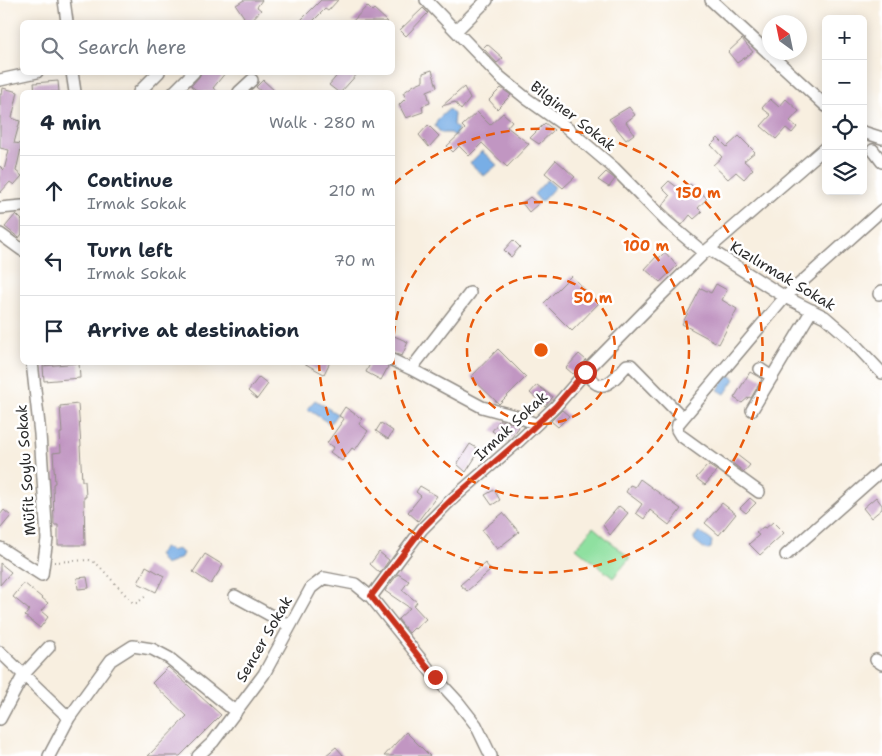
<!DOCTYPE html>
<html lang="en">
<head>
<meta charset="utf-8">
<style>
  body { margin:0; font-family:"Shantell Sans",sans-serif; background:#f6f6f7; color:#1f2937 }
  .controls { position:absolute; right:15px; top:15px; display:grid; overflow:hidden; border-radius:8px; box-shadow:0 2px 12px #0003 }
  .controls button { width:45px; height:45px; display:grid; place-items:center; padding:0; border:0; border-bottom:1px solid #e0e1e3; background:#fff; color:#1f2937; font:25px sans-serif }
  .compass { position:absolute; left:762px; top:15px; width:45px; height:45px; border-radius:50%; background:#fff; box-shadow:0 2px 12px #0003; rotate:327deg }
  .stop { position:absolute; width:15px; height:15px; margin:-11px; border:4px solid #c8321e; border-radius:50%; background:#fff }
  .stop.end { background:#c8321e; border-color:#fff; box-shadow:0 1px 5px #0008 }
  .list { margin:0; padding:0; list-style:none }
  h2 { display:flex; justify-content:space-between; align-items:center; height:65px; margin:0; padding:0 20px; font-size:21px }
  h2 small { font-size:16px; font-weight:400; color:#747a83 }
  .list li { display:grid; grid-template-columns:32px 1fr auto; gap:15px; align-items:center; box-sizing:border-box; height:70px; padding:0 20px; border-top:1px solid #e0e1e3 }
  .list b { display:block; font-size:19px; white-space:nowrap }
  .list p { margin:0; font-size:16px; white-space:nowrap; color:#747a83 }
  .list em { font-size:16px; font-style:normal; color:#747a83 }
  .icon { flex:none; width:28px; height:28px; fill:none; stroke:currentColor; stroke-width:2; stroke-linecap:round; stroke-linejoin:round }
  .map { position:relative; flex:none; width:882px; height:756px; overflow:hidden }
  .search { position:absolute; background:#fff; box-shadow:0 2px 12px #0003; left:20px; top:20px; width:375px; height:55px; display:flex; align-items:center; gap:12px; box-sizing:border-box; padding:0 18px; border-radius:8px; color:#747a83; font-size:19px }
  .panel { position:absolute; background:#fff; box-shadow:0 2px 12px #0003; left:20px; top:90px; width:375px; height:275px; border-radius:8px }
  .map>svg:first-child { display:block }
  .green { fill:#8fe0a0; stroke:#5d8666 }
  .water { fill:#78aee6; stroke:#526c88 }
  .building { fill:#c196c2 }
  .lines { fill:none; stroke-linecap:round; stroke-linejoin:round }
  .minor-casing { stroke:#928d86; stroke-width:14 }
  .path { stroke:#928d86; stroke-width:2; stroke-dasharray:1 4; stroke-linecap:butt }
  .minor { stroke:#fff; stroke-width:11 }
  .route { stroke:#c8321e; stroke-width:6 }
  .ring { fill:none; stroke:#e8590c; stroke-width:2.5; stroke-dasharray:9 6 }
  .labels { text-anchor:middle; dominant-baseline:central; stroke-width:5; stroke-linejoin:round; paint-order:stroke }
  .street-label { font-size:15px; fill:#2b2b2b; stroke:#fff }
  .centre { fill:#e8590c; stroke:#fff; stroke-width:2.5 }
  .ring-label { font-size:15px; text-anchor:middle; font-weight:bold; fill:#e8590c; stroke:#fff; stroke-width:5; stroke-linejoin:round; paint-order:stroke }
</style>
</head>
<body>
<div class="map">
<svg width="882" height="756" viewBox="0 0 882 756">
  <rect width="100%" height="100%" fill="#fff"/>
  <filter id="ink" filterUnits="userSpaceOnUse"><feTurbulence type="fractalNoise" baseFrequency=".02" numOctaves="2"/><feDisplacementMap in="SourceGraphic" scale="10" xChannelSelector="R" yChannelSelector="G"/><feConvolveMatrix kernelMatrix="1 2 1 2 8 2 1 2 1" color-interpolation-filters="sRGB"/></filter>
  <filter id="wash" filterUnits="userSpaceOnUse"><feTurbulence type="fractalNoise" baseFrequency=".0096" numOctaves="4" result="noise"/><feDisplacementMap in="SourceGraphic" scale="20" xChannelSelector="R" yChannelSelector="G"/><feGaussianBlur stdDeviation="1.12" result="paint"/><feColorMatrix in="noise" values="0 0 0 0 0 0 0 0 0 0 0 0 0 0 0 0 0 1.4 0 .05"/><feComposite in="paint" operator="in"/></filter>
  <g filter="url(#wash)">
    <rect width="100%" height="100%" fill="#f8efe0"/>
    <!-- green -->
    <path class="green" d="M593 527 630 558 613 578 576 548Z"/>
    <!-- water -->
    <path class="water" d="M449 109 454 114 453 125 458 129 455 136 451 133H441L435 126 437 120Z
      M482 151 497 165 484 176 470 163Z
      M547 180 555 187 541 202 534 194Z
      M728 374 735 379 725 394 718 390Z
      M315 400 337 414 330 424 307 409Z
      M698 532H700L712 541 711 548 706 550 694 540V538Z
      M164 547 171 551 177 549 183 553 180 559 175 560 173 562 165 565 158 555Z"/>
    <g id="blocks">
      <!-- building -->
      <path class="building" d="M244 0H262L257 7 261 10 250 22H247L243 19 244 17 236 5Z
        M321 0H338L328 11 325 9 312 22H299Z
        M367 6 372 11 374 9 388 22H352Z
        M423 8 428 13 406 36 400 30Z
        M742 39 753 52 737 63 728 52Z
        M487 44 503 58 497 63 483 48Z
        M432 70 437 87 427 91 430 103 422 106 423 112 406 118 399 105 406 98 403 93 414 85 423 81V73Z
        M201 72H226L213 88 218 92H199L191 86 199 77Z
        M340 72H359L341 92H338L329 85Z
        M263 80 276 92H262L256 87Z
        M58 81 59 92H35L34 83Z
        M464 87 470 99 461 110 455 102 442 106Z
        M3 88 18 92 12 118 20 121 14 143 22 144 16 171 22 176 14 185 10 182 0 193V166L4 170 9 150 0 148V94H2Z
        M501 88 511 95 497 109 489 100Z
        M770 99 779 107 786 99 799 111 790 121 797 127 792 133 786 128 776 139 761 126 771 115 762 108Z
        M629 107 635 115 626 122 634 134 626 140 609 119Z
        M477 112 490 125 503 113 512 121 507 127 529 144 507 167 482 143 469 156 459 146 453 152 447 146 465 129 462 126Z
        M545 123 554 130 539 144 530 138Z
        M428 125 439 136 429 147 419 135Z
        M739 136 755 152 744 161 753 169 744 179 736 172 728 179 713 165 722 157 711 145 718 138 727 147Z
        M556 160 575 177 563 188 545 173Z
        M606 172 615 179 609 187 598 180Z
        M669 181 682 191 690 184 707 198 698 208 702 212 694 219 690 215 682 225 662 206 670 196 662 188Z
        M530 197 538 204 529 212 522 203Z
        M16 214 22 220V234L19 238 5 227Z
        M513 240 520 247 511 257 504 250Z
        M665 252 677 266 660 282 645 269 656 257 659 258Z
        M571 276 599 303 572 331 544 303Z
        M716 284 727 290 722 300 737 309 719 344 682 324 701 288 711 293Z
        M392 335 408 342 402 356 392 353Z
        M498 349 526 377 499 404 471 377Z
        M579 354 586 360 573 374 566 368Z
        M302 362H330L324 374Z
        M371 362H385L388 367 381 380 366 372Z
        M79 363 80 378 44 381 43 366Z
        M750 372 762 379 751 398 749 397 742 403 734 398Z
        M259 377 268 384 257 399 248 391Z
        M537 385 553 397 545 406 530 393Z
        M78 404 81 446H80L82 481H85L86 497H84L85 545H58V525H54L53 484 55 483 53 453 61 452 60 433H62L60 406Z
        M345 407 362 419 359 424 368 431 355 450 352 448 342 461 330 452 334 447 327 443 344 419 339 416Z
        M562 410 569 416 558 427 551 421Z
        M500 420 512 423 519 427 512 437 507 441 492 431Z
        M381 423 393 431 388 439 376 431Z
        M470 444 480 450 466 472 457 464Z
        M737 455 750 465 744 472 731 462Z
        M708 465 717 471 705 485 696 478Z
        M640 479 681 509 669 525 650 510 644 519 636 513 642 504 626 492 630 485 635 487Z
        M420 486 437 496 418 521 408 512 421 496 416 492Z
        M494 490 500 500 492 505 485 495Z
        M876 497 882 505V509L871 518 863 508Z
        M750 498 756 503 746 513 740 508Z
        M722 503 736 514 719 535 705 523Z
        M619 506 628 513 610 535 603 525Z
        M4 510 11 516 0 529V515Z
        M503 513 519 532 497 549 482 530Z
        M773 522 784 533 760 555 749 544 759 535 756 533 763 527 766 528Z
        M379 552 389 560 380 573 370 564Z
        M205 554 223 565 211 584 193 572Z
        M0 563 11 572 0 585Z
        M485 563 491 570 467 591 460 585Z
        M146 566 164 576 156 592 138 583Z
        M398 574 409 581 402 590 417 602 414 606 426 619 415 629 414 628 409 633 398 619 410 608 385 591Z
        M87 577 89 588 78 589 77 578Z
        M24 583 48 603 41 611 48 617 40 628 25 616 29 610 13 597Z
        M168 667 221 715 180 756H148L187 716 152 683Z
        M406 732 430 756H384Z
        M336 747 344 756H325Z"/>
    </g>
  </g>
  <g filter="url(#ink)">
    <use href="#blocks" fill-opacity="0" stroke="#928d86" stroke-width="1"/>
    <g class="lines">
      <defs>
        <path id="minor" d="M64 0 67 22
          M426 0 500 77 527 99 561 123 614 168 667 222 704 253
          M711 0 826 106
          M456 31 487 0
          M72 72 75 92
          M0 80 37 72
          M139 92 159 72
          M174 92 194 72
          M239 92 252 80
          M863 132 882 138
          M873 150 882 162
          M0 208 22 206
          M0 234 22 250
          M709 249 785 297 825 317 848 337 882 373
          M879 294 882 291
          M392 360 411 369 482 407 519 417 536 424
          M411 369 470 293
          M760 369 772 377
          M585 372C588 376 593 382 597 384 608 390 620 372 627 365H631L683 418
          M752 410 812 310
          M759 492 680 435 677 430 678 424 785 297 882 210
          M0 548 42 575 47 539 40 434 32 362
          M786 555 882 470
          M235 596 290 626
          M0 652 69 718
          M876 660 882 664
          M0 719 24 674 49 647
          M49 756 69 718 111 660 133 646 152 649 169 658 236 712
          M198 756 213 742 264 674 311 588 324 578 355 584 371 597
          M491 756 476 725 458 702 435 677 371 597 422 529 450 501 520 440 556 406 589 368 652 304 704 253 826 147"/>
      </defs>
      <!-- minor casing -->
      <use href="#minor" class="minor-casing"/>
      <!-- path -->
      <path class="path" d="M54 562 89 560 96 563 101 568 133 603H137L146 596"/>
      <!-- minor -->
      <use href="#minor" class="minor"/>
    </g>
  </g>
  <g class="lines" filter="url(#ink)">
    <!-- route -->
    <path class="route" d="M435 677 371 596 422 529 450 501 520 440 556 406 585 372"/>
  </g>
  <!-- distance rings -->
  <g class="ring">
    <circle cx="541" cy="350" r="74"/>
    <circle cx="541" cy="350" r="148"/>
    <path d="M394 184A222 222 0 1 1 319 364"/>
  </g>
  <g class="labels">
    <!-- street labels -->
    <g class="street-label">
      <text transform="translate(573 116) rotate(38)">Bilginer Sokak</text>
      <text transform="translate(783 276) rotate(31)">Kızılırmak Sokak</text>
      <text transform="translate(511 426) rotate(-43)">Irmak Sokak</text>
      <text transform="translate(26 470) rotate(-94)">Müfit Soylu Sokak</text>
      <text transform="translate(264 639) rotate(-60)">Sencer Sokak</text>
    </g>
  </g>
  <circle cx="541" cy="350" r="8" class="centre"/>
  <g class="ring-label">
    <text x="698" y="198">150 m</text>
    <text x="646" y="251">100 m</text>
    <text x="593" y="303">50 m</text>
  </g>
</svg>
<div class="controls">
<button>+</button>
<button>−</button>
<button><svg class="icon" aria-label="locate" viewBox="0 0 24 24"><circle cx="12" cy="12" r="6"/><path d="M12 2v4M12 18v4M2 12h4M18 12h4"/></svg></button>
<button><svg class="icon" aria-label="layers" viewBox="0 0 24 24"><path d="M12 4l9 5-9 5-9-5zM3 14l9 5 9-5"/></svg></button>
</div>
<svg class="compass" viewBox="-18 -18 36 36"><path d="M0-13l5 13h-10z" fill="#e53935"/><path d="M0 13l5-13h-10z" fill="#747a83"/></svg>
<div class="stop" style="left:585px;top:372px"></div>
<div class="stop end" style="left:435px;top:677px"></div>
<div class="search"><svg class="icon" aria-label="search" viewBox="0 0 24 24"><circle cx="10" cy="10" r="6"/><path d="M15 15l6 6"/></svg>Search here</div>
<section class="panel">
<h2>4 min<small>Walk · 280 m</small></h2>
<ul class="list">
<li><svg class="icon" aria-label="ahead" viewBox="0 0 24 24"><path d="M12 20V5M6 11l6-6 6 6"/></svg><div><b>Continue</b><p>Irmak Sokak</p></div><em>210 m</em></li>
<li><svg class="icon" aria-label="left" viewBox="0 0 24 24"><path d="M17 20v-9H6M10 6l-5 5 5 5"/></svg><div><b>Turn left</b><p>Irmak Sokak</p></div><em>70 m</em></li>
<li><svg class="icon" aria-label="arrive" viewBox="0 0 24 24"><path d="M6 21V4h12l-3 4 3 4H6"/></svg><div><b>Arrive at destination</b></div></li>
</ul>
</section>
</div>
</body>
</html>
